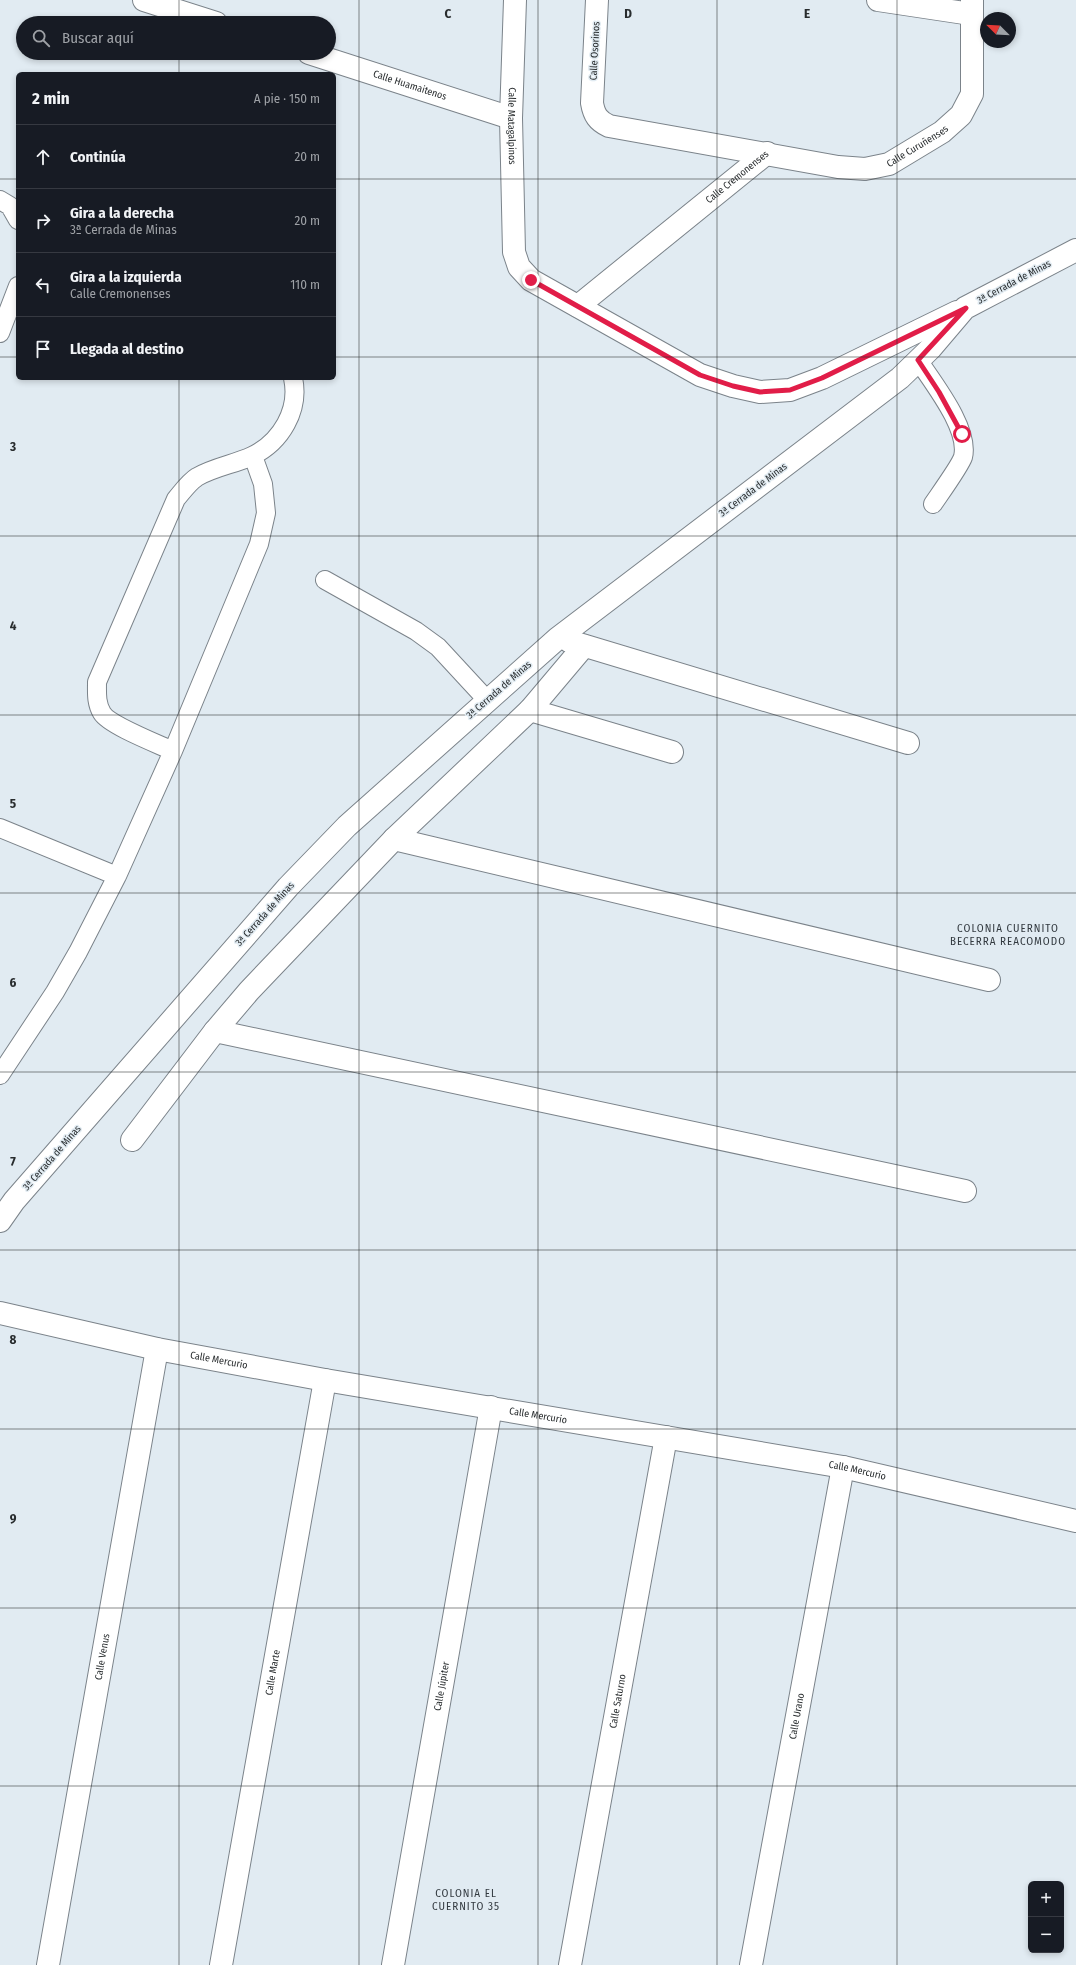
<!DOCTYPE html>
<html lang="es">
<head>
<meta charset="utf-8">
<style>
  body { margin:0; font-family:"Fira Sans Condensed",sans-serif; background:#20242c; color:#f1f3f6 }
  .controls { position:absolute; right:12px; bottom:12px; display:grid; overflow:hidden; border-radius:6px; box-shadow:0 2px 6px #0003 }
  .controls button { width:36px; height:36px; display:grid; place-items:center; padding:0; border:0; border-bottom:1px solid #363941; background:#171b24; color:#f1f3f6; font:20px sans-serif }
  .compass { position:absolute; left:980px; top:12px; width:36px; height:36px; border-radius:50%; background:#171b24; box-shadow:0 2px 6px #0003; rotate:294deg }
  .stop { position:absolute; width:12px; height:12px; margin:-9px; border:3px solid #e11d48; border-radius:50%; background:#fff }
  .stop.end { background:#e11d48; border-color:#fff; box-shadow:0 1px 4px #0008 }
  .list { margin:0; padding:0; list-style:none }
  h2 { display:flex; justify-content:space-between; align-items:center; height:52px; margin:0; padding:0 16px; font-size:17px }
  h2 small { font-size:13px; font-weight:400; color:#9ea1a6 }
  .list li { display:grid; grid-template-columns:26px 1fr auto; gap:12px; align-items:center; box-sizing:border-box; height:64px; padding:0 16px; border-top:1px solid #363941 }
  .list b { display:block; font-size:15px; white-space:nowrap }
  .list p { margin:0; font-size:13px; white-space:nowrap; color:#9ea1a6 }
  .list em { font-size:13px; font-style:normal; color:#9ea1a6 }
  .icon { flex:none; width:22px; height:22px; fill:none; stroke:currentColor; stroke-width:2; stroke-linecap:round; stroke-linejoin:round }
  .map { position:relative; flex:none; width:1076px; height:1965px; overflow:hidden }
  .search { position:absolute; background:#171b24; box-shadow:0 2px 6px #0003; left:16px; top:16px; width:320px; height:44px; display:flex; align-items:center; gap:10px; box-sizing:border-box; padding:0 14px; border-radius:22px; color:#9ea1a6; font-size:15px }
  .panel { position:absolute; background:#171b24; box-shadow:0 2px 6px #0003; left:16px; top:72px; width:320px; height:308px; border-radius:6px }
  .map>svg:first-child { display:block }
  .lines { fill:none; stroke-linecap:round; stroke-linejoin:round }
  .lane-casing { stroke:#7b838a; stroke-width:20 }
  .street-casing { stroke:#7b838a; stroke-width:24 }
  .lane { stroke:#fff; stroke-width:18 }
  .street { stroke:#fff; stroke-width:22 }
  .route { stroke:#e11d48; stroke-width:5 }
  .grid { fill:none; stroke:#282c2e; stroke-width:1; stroke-opacity:0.55 }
  .labels { text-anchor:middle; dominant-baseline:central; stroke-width:3; stroke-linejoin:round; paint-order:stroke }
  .street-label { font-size:10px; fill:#282c2e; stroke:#e1ebf2 }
  .neighbourhood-label { font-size:11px; letter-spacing:1px; fill:#333a40; stroke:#e1ebf2 }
  .grid-label { font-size:13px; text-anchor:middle; font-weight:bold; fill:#282c2e; stroke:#e1ebf2; stroke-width:3; stroke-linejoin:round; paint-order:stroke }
</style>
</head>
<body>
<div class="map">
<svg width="1076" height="1965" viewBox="0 0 1076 1965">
  <rect width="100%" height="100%" fill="#e1ebf2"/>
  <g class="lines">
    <defs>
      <path id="lane" d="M0 200 10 206 18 220
        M0 333 18 286
        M918 360C933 383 970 429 963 457 960 466 939 495 933 504
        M325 580 416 631 438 647 487 700
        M173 751C158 744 109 725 102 713 96 703 97 693 97 682L176 499C182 492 189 482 197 477 214 467 235 464 252 456 281 442 300 410 293 378
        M0 828 117 876
        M0 1075 55 992 78 952 117 876 173 751 259 544 266 513 263 484 253 456"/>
      <g id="street">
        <path d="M144 0 216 23"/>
        <path id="s1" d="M515 0 511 118 514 252 519 267 531 280 700 375 733 386 760 392 790 390 822 378 957 312"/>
        <path id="s2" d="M597 0 592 103C594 115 598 121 609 126L838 167 865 169 889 164 942 132 961 115 972 94V0"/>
        <path d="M878 0 971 14"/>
        <path id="s3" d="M309 53 511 118"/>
        <path id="s4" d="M578 306 767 153"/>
        <path d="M569 641 908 743"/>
        <path d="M530 710 672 752"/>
        <path d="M394 839 989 980"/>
        <path d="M215 1031 965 1191"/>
        <path d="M132 1140 215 1031 249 991 394 839 530 710 584 646"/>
        <path d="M0 1221 14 1201 288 887 347 826 558 638 900 378 931 348 965 308 1076 250"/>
        <path id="s5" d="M0 1313 157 1349 325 1380 843 1467 1076 1521"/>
        <path id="s6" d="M48 1965 157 1349"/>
        <path id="s7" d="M221 1965 325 1380"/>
        <path id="s8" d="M393 1965 491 1407"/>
        <path id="s9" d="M570 1965 666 1437"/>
        <path id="s10" d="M751 1965 843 1467"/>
      </g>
    </defs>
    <!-- lane casing -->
    <use href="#lane" class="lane-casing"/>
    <!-- street casing -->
    <use href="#street" class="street-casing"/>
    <!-- lane -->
    <use href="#lane" class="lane"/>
    <!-- street -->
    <use href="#street" class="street"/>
  </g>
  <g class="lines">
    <!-- route -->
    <path class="route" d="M531 280 700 375 733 386 760 392 790 390 822 378 966 308 918 360 939 392 962 434"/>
  </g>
  <!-- grid -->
  <path class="grid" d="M179 0V23M359 0V1965M538 0V1965M717 0V1965M897 0V1965M179 53V74M0 179H18M334 179H1076M0 357H18M334 357H1076M179 378V1965M0 536H1076M0 715H1076M0 893H1076M0 1072H1076M0 1250H1076M0 1429H1076M0 1608H1076M0 1786H1076"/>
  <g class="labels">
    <!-- street labels -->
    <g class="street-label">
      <text transform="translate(595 51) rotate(-87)">Calle Osorinos</text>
      <text stroke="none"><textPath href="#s3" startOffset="106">Calle Huamaitenos</textPath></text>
      <text stroke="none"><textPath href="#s1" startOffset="126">Calle Matagalpinos</textPath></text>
      <text stroke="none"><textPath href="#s2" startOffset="451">Calle Curuñenses</textPath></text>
      <text stroke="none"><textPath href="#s4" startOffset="205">Calle Cremonenses</textPath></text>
      <text transform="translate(1014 282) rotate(-28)">3ª Cerrada de Minas</text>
      <text transform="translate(753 490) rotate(-37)">3ª Cerrada de Minas</text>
      <text transform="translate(499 690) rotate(-41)">3ª Cerrada de Minas</text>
      <text transform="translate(265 914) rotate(-48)">3ª Cerrada de Minas</text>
      <text transform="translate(52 1158) rotate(-49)">3ª Cerrada de Minas</text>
      <text stroke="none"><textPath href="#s5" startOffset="224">Calle Mercurio</textPath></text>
      <text stroke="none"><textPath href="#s5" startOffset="548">Calle Mercurio</textPath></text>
      <text stroke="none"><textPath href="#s5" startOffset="872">Calle Mercurio</textPath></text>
      <text stroke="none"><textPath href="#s6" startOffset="313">Calle Venus</textPath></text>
      <text stroke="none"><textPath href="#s7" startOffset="297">Calle Marte</textPath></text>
      <text stroke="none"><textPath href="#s8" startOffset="283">Calle Júpiter</textPath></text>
      <text stroke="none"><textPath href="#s9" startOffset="268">Calle Saturno</textPath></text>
      <text stroke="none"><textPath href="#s10" startOffset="253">Calle Urano</textPath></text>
    </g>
    <!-- neighbourhood labels -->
    <g class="neighbourhood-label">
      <text x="1008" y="928">COLONIA CUERNITO<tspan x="1008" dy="13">BECERRA REACOMODO</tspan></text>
      <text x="466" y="1893">COLONIA EL<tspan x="466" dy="13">CUERNITO 35</tspan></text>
    </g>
  </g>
  <g class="grid-label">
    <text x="448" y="18">C</text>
    <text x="628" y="18">D</text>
    <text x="807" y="18">E</text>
    <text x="13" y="451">3</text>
    <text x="13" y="630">4</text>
    <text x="13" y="808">5</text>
    <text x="13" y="987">6</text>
    <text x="13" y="1166">7</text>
    <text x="13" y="1344">8</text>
    <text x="13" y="1523">9</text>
  </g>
</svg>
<div class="controls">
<button>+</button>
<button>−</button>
</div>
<svg class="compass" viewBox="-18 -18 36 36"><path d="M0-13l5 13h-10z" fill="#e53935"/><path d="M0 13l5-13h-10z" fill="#9ea1a6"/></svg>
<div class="stop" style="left:962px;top:434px"></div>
<div class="stop end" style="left:531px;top:280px"></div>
<div class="search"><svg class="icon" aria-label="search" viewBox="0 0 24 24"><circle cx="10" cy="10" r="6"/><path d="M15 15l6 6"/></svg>Buscar aquí</div>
<section class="panel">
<h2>2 min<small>A pie · 150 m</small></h2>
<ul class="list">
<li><svg class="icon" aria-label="ahead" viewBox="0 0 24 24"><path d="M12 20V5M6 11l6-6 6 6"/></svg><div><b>Continúa</b></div><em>20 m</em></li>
<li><svg class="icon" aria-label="right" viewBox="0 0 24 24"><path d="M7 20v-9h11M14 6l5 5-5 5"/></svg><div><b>Gira a la derecha</b><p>3ª Cerrada de Minas</p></div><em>20 m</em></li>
<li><svg class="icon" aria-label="left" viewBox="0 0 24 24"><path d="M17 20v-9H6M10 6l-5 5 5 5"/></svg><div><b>Gira a la izquierda</b><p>Calle Cremonenses</p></div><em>110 m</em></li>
<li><svg class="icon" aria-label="arrive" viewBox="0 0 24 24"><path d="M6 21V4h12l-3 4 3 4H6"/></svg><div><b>Llegada al destino</b></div></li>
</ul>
</section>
</div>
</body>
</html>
